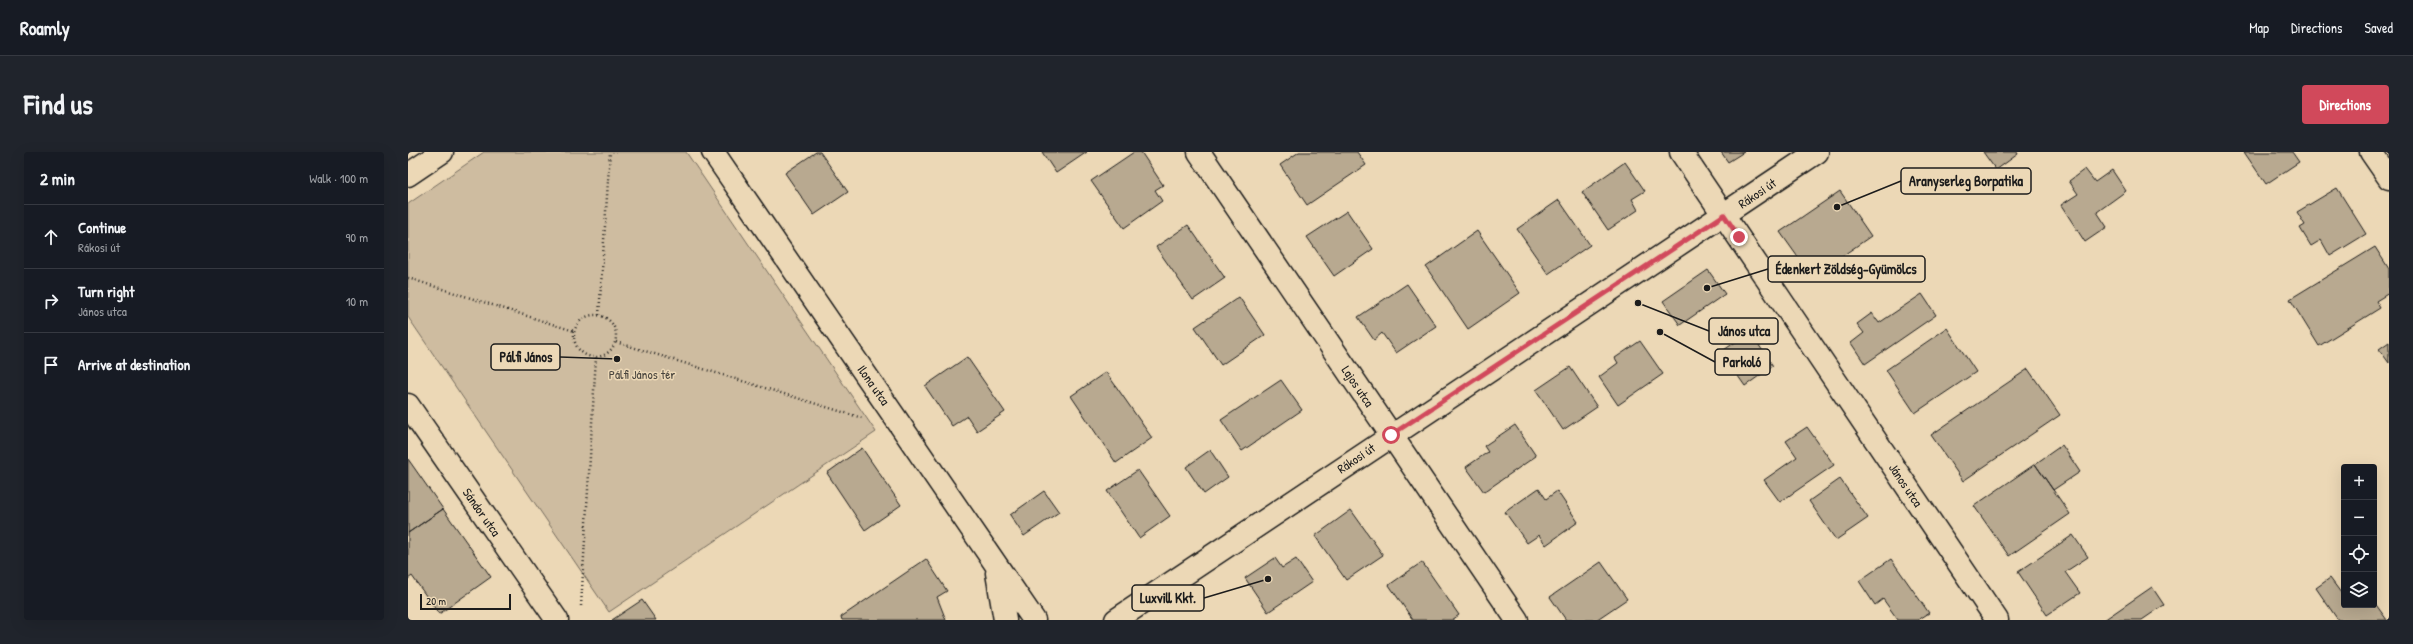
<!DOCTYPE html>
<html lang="en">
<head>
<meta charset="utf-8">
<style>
  body { margin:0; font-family:"Patrick Hand",sans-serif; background:#20242c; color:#f1f3f6 }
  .controls { position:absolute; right:12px; bottom:12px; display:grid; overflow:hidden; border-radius:4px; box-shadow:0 4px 16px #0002 }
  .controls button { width:36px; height:36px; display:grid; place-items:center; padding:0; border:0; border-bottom:1px solid #363941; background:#171b24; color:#f1f3f6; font:20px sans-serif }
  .scale { position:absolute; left:12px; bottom:10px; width:91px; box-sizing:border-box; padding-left:4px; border:2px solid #1c1c1c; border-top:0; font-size:11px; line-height:14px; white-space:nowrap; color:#1c1c1c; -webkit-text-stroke:3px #ecd8b6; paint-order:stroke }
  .stop { position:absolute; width:12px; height:12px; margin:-9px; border:3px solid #d1495b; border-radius:50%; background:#fff }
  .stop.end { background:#d1495b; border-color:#fff; box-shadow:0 1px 4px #0008 }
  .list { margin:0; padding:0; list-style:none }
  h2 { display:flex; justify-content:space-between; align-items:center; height:52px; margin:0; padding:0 16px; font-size:17px }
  h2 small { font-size:13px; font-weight:400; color:#9ea1a6 }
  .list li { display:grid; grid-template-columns:26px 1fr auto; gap:12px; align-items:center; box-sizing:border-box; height:64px; padding:0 16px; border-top:1px solid #363941 }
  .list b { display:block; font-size:15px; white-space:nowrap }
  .list p { margin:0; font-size:13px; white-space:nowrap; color:#9ea1a6 }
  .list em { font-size:13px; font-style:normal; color:#9ea1a6 }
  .icon { flex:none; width:22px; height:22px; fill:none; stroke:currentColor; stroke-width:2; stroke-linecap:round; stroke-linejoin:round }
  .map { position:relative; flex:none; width:1981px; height:468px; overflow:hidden; border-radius:4px }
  header { display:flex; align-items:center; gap:24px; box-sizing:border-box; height:56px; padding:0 20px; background:#171b24; border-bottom:1px solid #363941 }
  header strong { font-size:19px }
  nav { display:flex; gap:22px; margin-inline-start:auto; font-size:14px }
  .intro { display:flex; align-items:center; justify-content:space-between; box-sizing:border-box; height:96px; padding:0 24px }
  h1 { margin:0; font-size:28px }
  .button { padding:10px 18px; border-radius:4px; background:#d1495b; color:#fff; font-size:14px; font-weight:700 }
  main { display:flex; gap:24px; padding:0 24px }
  aside { flex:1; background:#171b24; border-radius:4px; box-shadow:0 4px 16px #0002 }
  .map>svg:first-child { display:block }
  .green { fill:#cebca0; stroke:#756c5e }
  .building { fill:#b8a990; stroke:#1c1c1c }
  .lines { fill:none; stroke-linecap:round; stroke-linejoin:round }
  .minor-casing { stroke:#1c1c1c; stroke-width:25 }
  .major-casing { stroke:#1c1c1c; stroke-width:25 }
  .path { stroke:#1c1c1c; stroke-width:2.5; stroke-dasharray:1 3; stroke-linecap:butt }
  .minor { stroke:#ecd8b6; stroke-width:22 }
  .major { stroke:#ecd8b6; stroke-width:22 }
  .route { stroke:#d1495b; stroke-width:5 }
  .labels { text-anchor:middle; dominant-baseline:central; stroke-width:3; stroke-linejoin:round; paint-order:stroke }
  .street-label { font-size:13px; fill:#1c1c1c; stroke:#ecd8b6 }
  .park-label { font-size:13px; fill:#48443d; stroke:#ecd8b6 }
  .leader { fill:none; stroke:#1c1c1c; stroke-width:1.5 }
  .callout-dot { fill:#1c1c1c; stroke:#ecd8b6; stroke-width:1.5 }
  .callout { fill:#ecd8b6; stroke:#1c1c1c; stroke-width:1.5 }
  .callout-label { font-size:14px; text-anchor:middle; font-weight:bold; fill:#1c1c1c }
</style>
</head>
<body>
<header>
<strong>Roamly</strong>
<nav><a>Map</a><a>Directions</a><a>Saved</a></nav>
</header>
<div class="intro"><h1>Find us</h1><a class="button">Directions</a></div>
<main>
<aside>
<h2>2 min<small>Walk · 100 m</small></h2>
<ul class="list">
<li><svg class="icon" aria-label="ahead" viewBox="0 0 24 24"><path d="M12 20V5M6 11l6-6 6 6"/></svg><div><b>Continue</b><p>Rákosi út</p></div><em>90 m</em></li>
<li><svg class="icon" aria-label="right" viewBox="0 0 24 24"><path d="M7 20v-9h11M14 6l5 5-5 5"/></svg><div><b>Turn right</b><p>János utca</p></div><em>10 m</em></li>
<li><svg class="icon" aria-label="arrive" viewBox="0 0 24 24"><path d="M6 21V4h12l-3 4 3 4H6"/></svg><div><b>Arrive at destination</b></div></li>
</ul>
</aside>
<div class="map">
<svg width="1981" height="468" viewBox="0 0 1981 468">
  <rect width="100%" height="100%" fill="#ecd8b6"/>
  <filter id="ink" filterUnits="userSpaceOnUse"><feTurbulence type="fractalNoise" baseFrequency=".025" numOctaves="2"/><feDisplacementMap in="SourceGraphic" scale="8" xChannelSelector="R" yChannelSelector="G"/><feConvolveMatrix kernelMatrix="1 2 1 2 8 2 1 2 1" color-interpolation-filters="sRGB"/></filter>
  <g filter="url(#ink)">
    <!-- green -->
    <path class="green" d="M76 0H278L468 280 201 460 0 165V52Z"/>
    <!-- building -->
    <path class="building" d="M408 0H412L440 40 406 63 377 21Z
      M634 0H679L648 21Z
      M726 0H733L755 33 747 38 754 49 716 76 683 29Z
      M891 0H949L958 13 899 53 872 13Z
      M1313 0H1336L1320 10Z
      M1575 0H1609L1610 2 1588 18Z
      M1836 0H1884L1891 10 1858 32Z
      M1217 10 1237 39 1224 47 1230 58 1200 78 1174 40Z
      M1677 17 1687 30 1704 18 1718 39 1689 60 1699 75 1677 90 1653 53 1670 42 1661 29Z
      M1929 36 1958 82 1922 104 1913 88 1903 94 1892 76 1897 73 1889 60Z
      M1432 39 1463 84 1404 125 1372 80Z
      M1151 48 1182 93 1140 122 1109 77Z
      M939 59 965 97 926 124 899 85Z
      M780 73 817 126 785 148 748 95Z
      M1069 79 1112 141 1060 177 1018 115Z
      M1967 95 1981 117V141L1968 149 1972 156 1911 194 1882 147Z
      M1300 118 1317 142 1272 173 1255 149Z
      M999 132 1028 174 988 201 974 181 966 188 950 165Z
      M1514 142 1528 163 1457 212 1443 191 1456 181 1449 172 1464 161 1471 171Z
      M831 145 857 183 813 213 787 175Z
      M1539 176 1568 220 1507 261 1478 218Z
      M1342 180 1365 214 1337 234 1313 200Z
      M1232 189 1255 222 1210 253 1191 225 1210 211 1207 206Z
      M1981 190V211L1971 197Z
      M559 205 597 260 569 279 559 264 544 274 517 234Z
      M1162 215 1189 255 1155 278 1128 238Z
      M1620 217 1652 263 1555 329 1523 283Z
      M698 220 744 286 708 311 663 244Z
      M873 228 894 258 834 299 813 268Z
      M1107 273 1128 304 1076 340 1058 315 1080 300 1076 294Z
      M1399 275 1426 313 1372 350 1356 328 1389 305 1378 289Z
      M1654 293 1672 320 1645 338 1627 312Z
      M454 296 493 353 457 378 419 321Z
      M802 298 820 325 796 342 778 315Z
      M0 307 35 357 0 381Z
      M1627 312 1662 362 1601 404 1566 354Z
      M730 318 762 364 731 386 699 339Z
      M1432 327 1460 366 1428 388 1401 349Z
      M1131 336 1138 347 1149 339 1170 370 1138 393 1131 383 1119 391 1097 360Z
      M636 339 651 360 616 384 602 363Z
      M35 357 83 425 31 462 4 424 0 427V381Z
      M943 358 975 403 938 428 907 384Z
      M1665 383 1680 405 1657 420 1672 441 1639 463 1610 420Z
      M867 406 874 416 888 407 904 430 860 460 837 426Z
      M518 407 539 439 529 445 538 468H434L433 465Z
      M1483 407 1521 461 1510 468H1490L1475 447 1467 453 1451 429Z
      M1014 410 1051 463 1044 468H1005L981 433Z
      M1193 410 1219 447 1188 468H1158L1142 445Z
      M1922 426 1936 445V453H1966V450L1979 468H1930L1908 436Z
      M1744 435 1756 453 1734 468H1696Z
      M234 448 248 468H204Z"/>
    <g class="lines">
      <defs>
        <path id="minor" d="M305 0 626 468
          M791 0 1109 468
          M1273 0 1589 468
          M1963 0 1981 26
          M0 23 34 0
          M0 253 149 468
          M589 421 597 468"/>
        <path id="major" d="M708 468 1409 0"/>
      </defs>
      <!-- minor casing -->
      <use href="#minor" class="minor-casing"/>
      <!-- major casing -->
      <use href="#major" class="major-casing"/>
      <!-- path -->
      <path class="path" d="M0 126 166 179
        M191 163 202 0
        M166 184a21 21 0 1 1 42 0a21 21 0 1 1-42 0Z
        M208 190 454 266
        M173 454 188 205"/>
      <!-- minor -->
      <use href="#minor" class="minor"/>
      <!-- major -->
      <use href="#major" class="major"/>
    </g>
  </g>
  <g class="lines" filter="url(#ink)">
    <!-- route -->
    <path class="route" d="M983 283 1316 63 1331 85"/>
  </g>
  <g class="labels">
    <!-- street labels -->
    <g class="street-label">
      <text transform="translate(1349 41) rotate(-34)">Rákosi út</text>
      <text transform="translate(466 233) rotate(55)">Ilona utca</text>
      <text transform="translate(950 234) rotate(56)">Lajos utca</text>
      <text transform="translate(948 306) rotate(-34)">Rákosi út</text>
      <text transform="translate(1498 333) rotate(56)">János utca</text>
      <text transform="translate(74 360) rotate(55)">Sándor utca</text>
    </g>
    <!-- park labels -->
    <g class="park-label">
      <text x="234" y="222">Pálfi János tér</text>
    </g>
  </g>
  <!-- callouts -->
  <path class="leader" d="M1429 55L1493 29M1299 136L1360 117M1230 151L1301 179M209 207L152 205M1252 180L1307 210M860 427L796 446"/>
  <g class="callout-dot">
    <circle cx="1429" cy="55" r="4"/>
    <circle cx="1299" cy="136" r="4"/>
    <circle cx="1230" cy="151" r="4"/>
    <circle cx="209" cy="207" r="4"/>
    <circle cx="1252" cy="180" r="4"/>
    <circle cx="860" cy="427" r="4"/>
  </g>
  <g class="callout">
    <rect x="1493" y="16" width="130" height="26" rx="4"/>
    <rect x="1360" y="104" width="157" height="26" rx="4"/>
    <rect x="1301" y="166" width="69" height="26" rx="4"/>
    <rect x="83" y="192" width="69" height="26" rx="4"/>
    <rect x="1307" y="197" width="55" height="26" rx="4"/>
    <rect x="724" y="433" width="72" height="26" rx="4"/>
  </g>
  <g class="callout-label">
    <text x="1558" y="34">Aranyserleg Borpatika</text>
    <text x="1438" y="122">Édenkert Zöldség-Gyümölcs</text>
    <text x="1336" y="184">János utca</text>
    <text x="118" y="210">Pálfi János</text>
    <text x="1334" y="215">Parkoló</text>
    <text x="760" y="451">Luxvill Kkt.</text>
  </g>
</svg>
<div class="controls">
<button>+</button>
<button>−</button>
<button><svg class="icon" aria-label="locate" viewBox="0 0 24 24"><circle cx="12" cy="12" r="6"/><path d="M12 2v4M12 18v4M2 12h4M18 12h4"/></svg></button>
<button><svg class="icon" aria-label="layers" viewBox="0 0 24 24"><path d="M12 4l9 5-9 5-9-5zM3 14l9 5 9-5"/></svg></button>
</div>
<div class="scale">20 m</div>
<div class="stop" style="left:983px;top:283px"></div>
<div class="stop end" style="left:1331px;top:85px"></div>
</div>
</main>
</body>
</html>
